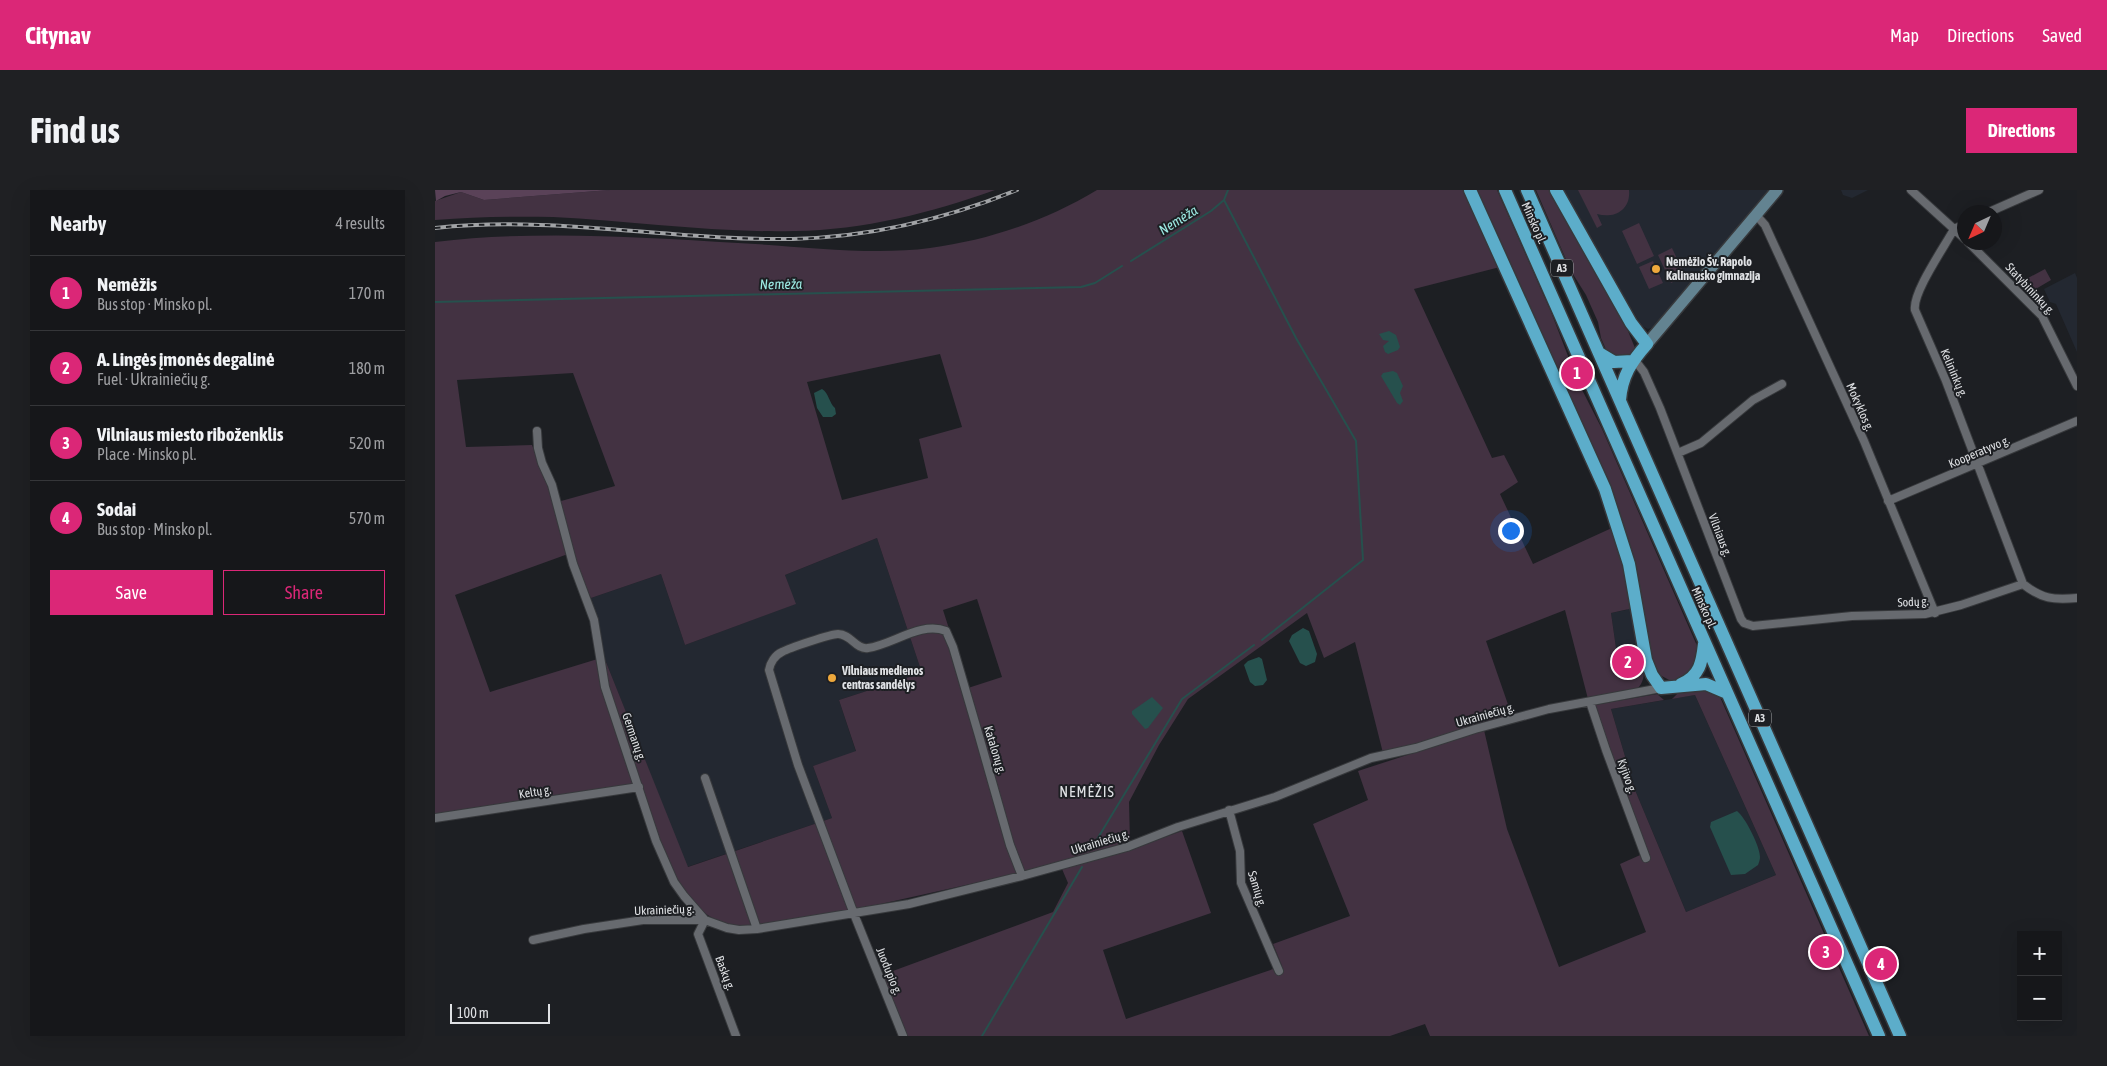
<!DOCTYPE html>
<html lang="en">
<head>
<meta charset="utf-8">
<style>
  body { margin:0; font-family:"Asap Condensed",sans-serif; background:#1f2023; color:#f1f3f6 }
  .controls { position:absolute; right:15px; bottom:15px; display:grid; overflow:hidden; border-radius:0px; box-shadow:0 5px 20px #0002 }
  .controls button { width:45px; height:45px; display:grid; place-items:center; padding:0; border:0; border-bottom:1px solid #353639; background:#16171a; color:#f1f3f6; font:25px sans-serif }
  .compass { position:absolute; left:1522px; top:15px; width:45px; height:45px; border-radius:50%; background:#16171a; box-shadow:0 5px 20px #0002; rotate:224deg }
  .scale { position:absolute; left:15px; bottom:12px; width:100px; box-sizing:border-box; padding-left:5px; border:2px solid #dfe1e4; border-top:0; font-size:14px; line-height:18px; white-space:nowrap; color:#dfe1e4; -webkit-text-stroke:4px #1d1f23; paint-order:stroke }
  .you { position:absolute; left:1075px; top:340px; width:18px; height:18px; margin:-12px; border:4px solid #fff; border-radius:50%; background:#1a73e8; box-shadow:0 0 0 8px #1a73e833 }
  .badge { display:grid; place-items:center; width:32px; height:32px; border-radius:50%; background:#db2777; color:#fff; font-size:16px; font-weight:700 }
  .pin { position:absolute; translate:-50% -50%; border:2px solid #fff; box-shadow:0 1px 5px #0006 }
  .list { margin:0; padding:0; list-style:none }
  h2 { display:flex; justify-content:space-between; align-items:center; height:65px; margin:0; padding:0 20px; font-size:21px }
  h2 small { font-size:16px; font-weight:400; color:#9e9fa2 }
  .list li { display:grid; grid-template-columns:32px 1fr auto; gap:15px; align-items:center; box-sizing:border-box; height:75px; padding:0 20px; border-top:1px solid #353639 }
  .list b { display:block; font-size:19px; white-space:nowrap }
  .list p { margin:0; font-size:16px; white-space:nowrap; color:#9e9fa2 }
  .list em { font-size:16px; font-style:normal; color:#9e9fa2 }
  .actions { display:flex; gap:10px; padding:15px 20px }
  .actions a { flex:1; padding:11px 0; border:1px solid #db2777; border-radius:0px; text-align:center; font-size:18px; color:#db2777 }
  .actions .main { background:#db2777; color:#fff }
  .map { position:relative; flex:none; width:1642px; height:846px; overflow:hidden; border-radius:0px }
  header { display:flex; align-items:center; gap:30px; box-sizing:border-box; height:70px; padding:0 25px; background:#db2777; color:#fff }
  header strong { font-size:24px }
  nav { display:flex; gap:28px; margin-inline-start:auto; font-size:18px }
  .intro { display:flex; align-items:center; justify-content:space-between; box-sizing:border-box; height:120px; padding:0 30px }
  h1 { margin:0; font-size:35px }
  .button { padding:12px 22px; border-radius:0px; background:#db2777; color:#fff; font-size:18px; font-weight:700 }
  main { display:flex; gap:30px; padding:0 30px }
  aside { flex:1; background:#16171a; border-radius:0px; box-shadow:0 5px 20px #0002 }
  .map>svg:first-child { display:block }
  .built { fill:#232831 }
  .green { fill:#433242; fill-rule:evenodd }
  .forest { fill:#5a4258 }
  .water { fill:#26504d }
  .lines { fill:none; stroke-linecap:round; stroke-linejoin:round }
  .stream { stroke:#26504d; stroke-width:2 }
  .minor-casing { stroke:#37393c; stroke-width:10 }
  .secondary-casing { stroke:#37393c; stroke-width:14 }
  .trunk-casing { stroke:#37393c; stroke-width:15 }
  .minor { stroke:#676a6f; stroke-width:8 }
  .secondary { stroke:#638391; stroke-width:11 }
  .trunk { stroke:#5cadca; stroke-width:12 }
  .rail-casing { stroke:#a1a3a6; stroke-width:4 }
  .rail { stroke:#1d1f23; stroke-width:2; stroke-dasharray:5.5; stroke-linecap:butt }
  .poi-dot { fill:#eea83c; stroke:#1d1f23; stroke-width:2 }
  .labels { text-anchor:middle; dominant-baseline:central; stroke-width:4; stroke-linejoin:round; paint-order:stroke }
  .shield { fill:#1d1f23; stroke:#a5a7aa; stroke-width:1 }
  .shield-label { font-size:11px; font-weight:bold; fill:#dfe1e4 }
  .street-label { font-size:12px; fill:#dfe1e4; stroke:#1d1f23 }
  .poi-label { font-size:12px; font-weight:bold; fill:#dfe1e4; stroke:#1d1f23; text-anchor:start }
  .water-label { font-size:14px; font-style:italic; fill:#9debe4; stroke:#1d1f23 }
  .quarter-label { font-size:15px; letter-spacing:1px; fill:#dfe1e4; stroke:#1d1f23 }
</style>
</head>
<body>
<header>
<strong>Citynav</strong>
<nav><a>Map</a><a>Directions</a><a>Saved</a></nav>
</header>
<div class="intro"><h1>Find us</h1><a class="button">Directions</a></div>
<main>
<aside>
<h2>Nearby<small>4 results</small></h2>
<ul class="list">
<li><span class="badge">1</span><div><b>Nemėžis</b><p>Bus stop · Minsko pl.</p></div><em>170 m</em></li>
<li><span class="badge">2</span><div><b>A. Lingės įmonės degalinė</b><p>Fuel · Ukrainiečių g.</p></div><em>180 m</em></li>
<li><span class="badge">3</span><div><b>Vilniaus miesto riboženklis</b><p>Place · Minsko pl.</p></div><em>520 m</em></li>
<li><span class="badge">4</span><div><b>Sodai</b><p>Bus stop · Minsko pl.</p></div><em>570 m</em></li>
</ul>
<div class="actions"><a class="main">Save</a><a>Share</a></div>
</aside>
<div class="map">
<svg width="1642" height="846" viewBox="0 0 1642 846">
  <rect width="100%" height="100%" fill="#1d1f23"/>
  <!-- built -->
  <path class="built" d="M1127 0H1337L1222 136 1213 139 1207 136 1138 22Z
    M1406 0H1433L1417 8 1408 5Z
    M1640 83 1642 88V162L1621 114 1615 112 1609 99Z
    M442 348 487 483 404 510 421 562 378 576 397 628 252 677 169 467 156 408 226 384 250 455 360 414 350 385Z
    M1197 414 1209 477 1184 479 1176 423 1191 420Z
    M1260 505 1341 685 1251 722 1200 600 1176 519Z"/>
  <!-- green -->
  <path class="green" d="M175 0H560C496 23 428 40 360 41 279 43 198 31 118 27 78 26 39 27 0 30V11L26 2 49 10Z
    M662 0H1029L1065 77 979 99 1057 268 1069 265 1083 292 1065 304 1098 374 1179 337 1197 409V414L1194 419 1176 423 1184 479 1209 477C1209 486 1209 492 1202 499L1153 509 1130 420 1051 451 1077 526 948 563 920 452 889 468 872 423 753 509 724 555 694 612 695 652 576 685 423 719 310 737C241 733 225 651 207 597L0 625V52C100 40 203 47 303 53 363 56 436 66 495 58 555 50 610 31 662 0ZM505 164 527 237 484 249 493 288 407 310 372 192ZM138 183 180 296 119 313 97 255 31 257 22 190ZM442 348 487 483 404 510 421 561 378 576 397 628 253 677 169 467 55 502 20 405 133 364 156 408 226 384 250 455 361 414 350 385ZM542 409 567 487 533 498 508 420Z
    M1040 0H1062L1116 122 1143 192 1167 239 1263 458 1264 466 1252 488 1238 492 1223 484 1217 474 1199 374 1190 340 1172 290Z
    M1101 0H1116L1188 129 1200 158V161L1190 170 1173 164 1166 148 1163 132 1151 105 1136 81Z
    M1143 0H1194C1196 20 1179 29 1162 24L1167 35 1162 38Z
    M1204 33 1219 66 1202 74 1187 41Z
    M1237 58 1250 86 1236 93 1223 65Z
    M1218 71 1228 93 1214 99 1204 77Z
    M1610 79 1616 90 1599 100 1593 88Z
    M1271 498 1285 507 1434 846H995L990 834 955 846H472L447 785 618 722 633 693 627 679 690 661 747 641 776 723 668 760 691 829 847 776 838 754 915 726 878 634 933 610 923 581 1049 540 1072 639 1124 777 1211 742 1185 674 1212 662 1159 515 1222 504 1229 510 1176 519 1200 600 1251 722 1341 685 1260 505 1237 509 1244 502Z"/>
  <!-- forest -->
  <path class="forest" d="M0 0H175L49 10 26 2 10 6 1 11Z"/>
  <!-- water -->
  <path class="water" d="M954 141 961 145 965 157 963 160 953 164 950 162 948 156 954 151 948 150 944 144Z
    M958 181 962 183 968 196 965 203 968 211 965 215 962 213 946 186 948 183Z
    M387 199C394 203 394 213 400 218L401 224 397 227H388L382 218 379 203Z
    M868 438 874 441 882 464 880 472 871 476 865 473 854 451 857 445Z
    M824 467 827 469 832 490 828 495 820 496 815 492 809 475 813 471Z
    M717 507 728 518 713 538 710 539 697 524V521Z
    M1302 621C1310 627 1325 656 1325 667 1325 670 1324 672 1323 675L1310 684 1296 685 1275 637 1276 632Z"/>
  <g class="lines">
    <!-- stream -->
    <path class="stream" d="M789 10 861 148 921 251 928 370 827 450
      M696 71 776 21 789 10 793 0
      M0 112 646 97 660 93 687 76
      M658 656 747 509 819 455
      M547 846 647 677"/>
    <defs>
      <path id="minor" d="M1476 0 1519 39C1510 56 1477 103 1480 120L1511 191 1588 394
        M1554 22 1604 0
        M1321 25 1330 35 1429 251 1500 423
        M1530 34 1519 39 1530 49
        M1533 52 1607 126 1642 196
        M1199 169 1209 182 1225 218 1306 429 1309 433 1318 436 1417 426 1490 424 1526 415 1588 394C1607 409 1618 410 1642 408
        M102 241 103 258 107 273 117 295 138 374 159 430 170 497 221 651 239 692 249 706 270 730
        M1243 263 1266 253 1318 210 1347 194
        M1453 311 1642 231
        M1155 512 1171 560 1211 668
        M270 588 322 739
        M794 620 805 661 806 693 844 781
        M0 628 204 597
        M270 730 263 744 301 846
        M98 750 149 739 208 730H270L292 738 304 740 322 739 474 714 587 686 692 657 743 637 840 607 936 568 981 558 1040 539 1114 519 1226 498
        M468 846 419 724 363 575 334 480C335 473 340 465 347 462 354 458 396 444 403 444 416 444 421 460 433 458 457 455 486 431 511 441L518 457 544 546 575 655 587 686"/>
      <path id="secondary" d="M1212 154 1342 0"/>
      <path id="trunk" d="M1035 0 1170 299 1194 374 1211 470 1217 485 1226 498 1271 494 1292 503
        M1070 0 1444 846
        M1092 0 1465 846
        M1121 0 1196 133 1212 154C1196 172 1187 186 1185 210
        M1164 163 1179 172 1197 171
        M1246 494C1265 486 1267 472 1269 454"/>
    </defs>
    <!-- minor casing -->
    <use href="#minor" class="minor-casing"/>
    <!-- secondary casing -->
    <use href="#secondary" class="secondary-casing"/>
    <!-- trunk casing -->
    <use href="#trunk" class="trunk-casing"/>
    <!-- minor -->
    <use href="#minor" class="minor"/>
    <!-- secondary -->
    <use href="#secondary" class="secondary"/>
    <!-- trunk -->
    <use href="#trunk" class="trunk"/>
    <defs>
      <path id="rail" d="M0 38C120 25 239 51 358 49 435 47 511 29 582 0"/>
    </defs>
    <!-- rail casing -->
    <use href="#rail" class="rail-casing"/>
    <!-- rail -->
    <use href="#rail" class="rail"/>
  </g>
  <!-- markers -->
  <g class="poi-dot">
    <circle cx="1221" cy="79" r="5"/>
    <circle cx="397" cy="488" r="5"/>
  </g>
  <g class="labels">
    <!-- shield labels -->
    <g class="shield">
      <rect x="1116" y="69.5" width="22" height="17" rx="4"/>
      <rect x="1314" y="519.5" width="22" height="17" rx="4"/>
    </g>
    <g class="shield-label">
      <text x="1127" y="78">A3</text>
      <text x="1325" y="528">A3</text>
    </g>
    <!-- street labels -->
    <g class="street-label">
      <text transform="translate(1099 33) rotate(66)">Minsko pl.</text>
      <text transform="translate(1595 99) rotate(47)">Statybininkų g.</text>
      <text transform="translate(1519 183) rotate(67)">Kelininkų g.</text>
      <text transform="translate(1425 217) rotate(66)">Mokyklos g.</text>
      <text transform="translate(1544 262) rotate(-23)">Kooperatyvo g.</text>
      <text transform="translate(1285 345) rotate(69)">Vilniaus g.</text>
      <text transform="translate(1478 412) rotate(-3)">Sodų g.</text>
      <text transform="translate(1269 418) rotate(66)">Minsko pl.</text>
      <text transform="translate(1050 525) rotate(-16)">Ukrainiečių g.</text>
      <text transform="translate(199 547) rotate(71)">Germanų g.</text>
      <text transform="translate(560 560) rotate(73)">Katalonų g.</text>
      <text transform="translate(1192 586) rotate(70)">Kyjivo g.</text>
      <text transform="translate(100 602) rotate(-9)">Keltų g.</text>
      <text transform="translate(665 652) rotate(-17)">Ukrainiečių g.</text>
      <text transform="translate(822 699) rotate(73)">Samių g.</text>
      <text transform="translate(229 720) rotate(-2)">Ukrainiečių g.</text>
      <text transform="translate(454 781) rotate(68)">Juodupio g.</text>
      <text transform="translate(290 783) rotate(69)">Baskų g.</text>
    </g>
    <!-- poi labels -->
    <g class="poi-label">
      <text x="1231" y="72">Nemėžio Šv. Rapolo<tspan x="1231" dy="14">Kalinausko gimnazija</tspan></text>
      <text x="407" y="481">Vilniaus medienos<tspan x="407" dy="14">centras sandėlys</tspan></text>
    </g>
    <!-- water labels -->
    <g class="water-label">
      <text transform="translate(743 30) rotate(-32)">Nemėža</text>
      <text transform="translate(346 94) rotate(-1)">Nemėža</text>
    </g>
    <!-- quarter labels -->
    <g class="quarter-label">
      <text x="652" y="601">NEMĖŽIS</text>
    </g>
  </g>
</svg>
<div class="controls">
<button>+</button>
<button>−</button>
</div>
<svg class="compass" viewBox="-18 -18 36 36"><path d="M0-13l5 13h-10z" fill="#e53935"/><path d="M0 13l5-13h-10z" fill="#9e9fa2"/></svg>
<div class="scale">100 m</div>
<div class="you"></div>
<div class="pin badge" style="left:1142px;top:183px">1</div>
<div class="pin badge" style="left:1193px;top:472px">2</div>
<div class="pin badge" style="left:1391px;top:762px">3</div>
<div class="pin badge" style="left:1446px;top:774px">4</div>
</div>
</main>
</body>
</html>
